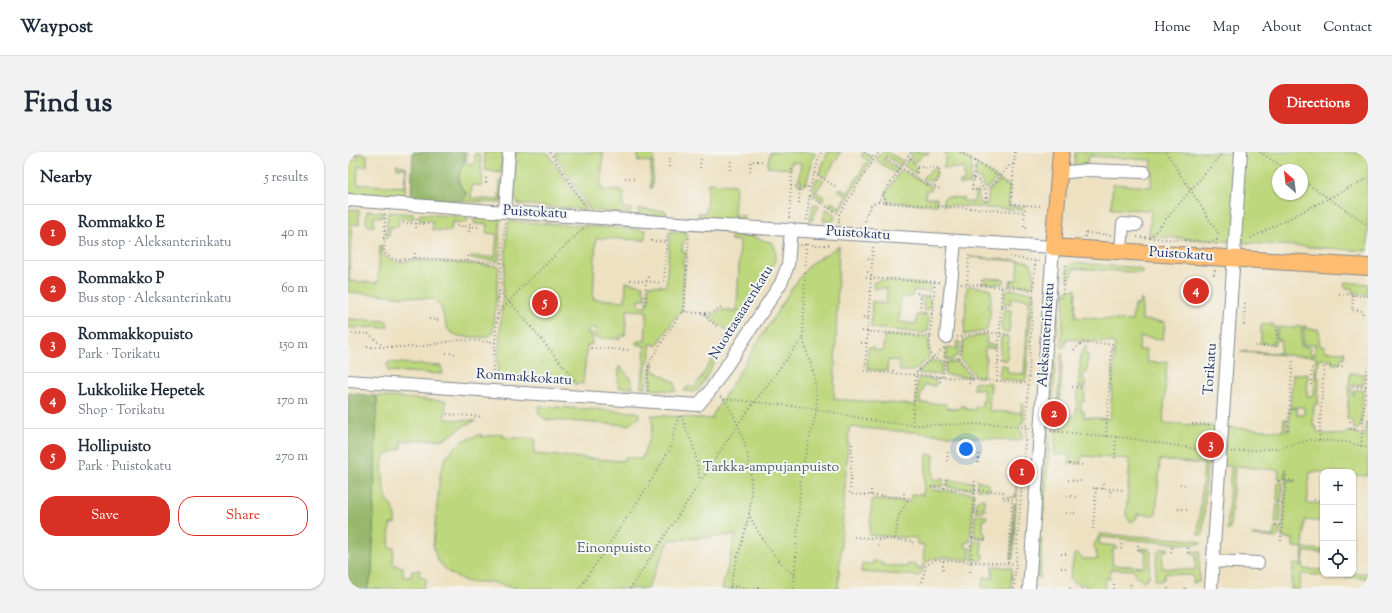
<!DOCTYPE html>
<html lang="en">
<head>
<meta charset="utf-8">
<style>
  body { margin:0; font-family:"Sorts Mill Goudy",serif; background:#f2f2f3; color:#1f2937 }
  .controls { position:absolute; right:12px; bottom:12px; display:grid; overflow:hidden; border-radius:8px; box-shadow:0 1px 3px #0004 }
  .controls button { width:36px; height:36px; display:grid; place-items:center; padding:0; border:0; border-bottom:1px solid #e0e1e3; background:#fff; color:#1f2937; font:20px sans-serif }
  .compass { position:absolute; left:924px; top:12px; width:36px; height:36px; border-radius:50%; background:#fff; box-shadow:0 1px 3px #0004; rotate:332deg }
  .you { position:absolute; left:618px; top:297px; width:14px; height:14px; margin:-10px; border:3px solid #fff; border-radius:50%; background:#1a73e8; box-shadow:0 0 0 6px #1a73e833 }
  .badge { display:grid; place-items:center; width:26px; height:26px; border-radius:50%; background:#d93025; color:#fff; font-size:13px; font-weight:700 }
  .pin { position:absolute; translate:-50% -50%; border:2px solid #fff; box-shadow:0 1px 4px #0006 }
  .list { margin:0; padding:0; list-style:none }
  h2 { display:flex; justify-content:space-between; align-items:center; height:52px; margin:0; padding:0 16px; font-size:17px }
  h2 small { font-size:13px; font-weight:400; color:#747a83 }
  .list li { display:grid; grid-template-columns:26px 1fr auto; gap:12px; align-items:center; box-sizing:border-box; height:56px; padding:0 16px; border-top:1px solid #e0e1e3 }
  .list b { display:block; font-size:15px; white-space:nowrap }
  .list p { margin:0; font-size:13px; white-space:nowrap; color:#747a83 }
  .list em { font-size:13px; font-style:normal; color:#747a83 }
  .actions { display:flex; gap:8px; padding:12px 16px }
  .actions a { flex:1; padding:9px 0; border:1px solid #d93025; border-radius:16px; text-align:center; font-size:14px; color:#d93025 }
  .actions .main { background:#d93025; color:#fff }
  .icon { flex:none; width:22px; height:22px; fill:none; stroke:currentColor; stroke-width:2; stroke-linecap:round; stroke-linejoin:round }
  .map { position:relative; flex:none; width:1020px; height:437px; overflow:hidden; border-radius:16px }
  header { display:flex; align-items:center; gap:24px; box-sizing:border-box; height:56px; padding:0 20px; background:#fff; border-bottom:1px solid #e0e1e3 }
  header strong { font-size:19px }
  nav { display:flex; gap:22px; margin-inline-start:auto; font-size:14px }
  .intro { display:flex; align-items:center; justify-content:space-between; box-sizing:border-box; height:96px; padding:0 24px }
  h1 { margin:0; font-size:28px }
  .button { padding:10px 18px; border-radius:16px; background:#d93025; color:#fff; font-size:14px; font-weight:700 }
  main { display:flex; gap:24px; padding:0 24px }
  aside { flex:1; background:#fff; border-radius:16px; box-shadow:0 1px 3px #0004 }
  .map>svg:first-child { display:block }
  .green { fill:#bdd77c; stroke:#6c836d; fill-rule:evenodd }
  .forest { fill:#96b86c; stroke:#587465 }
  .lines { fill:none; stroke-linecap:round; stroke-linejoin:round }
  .minor-casing { stroke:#848890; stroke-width:14 }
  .major-casing { stroke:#848890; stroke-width:18 }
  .path { stroke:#848890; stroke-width:2; stroke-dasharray:1 3; stroke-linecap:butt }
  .minor { stroke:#fff; stroke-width:12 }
  .major { stroke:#febc70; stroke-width:16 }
  .labels { text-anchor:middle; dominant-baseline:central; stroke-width:4; stroke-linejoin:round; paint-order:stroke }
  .street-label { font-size:14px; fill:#1b2f5e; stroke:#f6f6f2 }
  .park-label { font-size:14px; fill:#445966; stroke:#f6f6f2 }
</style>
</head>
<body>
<header>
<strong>Waypost</strong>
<nav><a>Home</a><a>Map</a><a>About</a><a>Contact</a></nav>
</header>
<div class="intro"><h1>Find us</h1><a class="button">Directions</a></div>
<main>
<aside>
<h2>Nearby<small>5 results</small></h2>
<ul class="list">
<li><span class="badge">1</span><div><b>Rommakko E</b><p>Bus stop · Aleksanterinkatu</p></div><em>40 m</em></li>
<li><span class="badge">2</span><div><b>Rommakko P</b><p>Bus stop · Aleksanterinkatu</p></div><em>60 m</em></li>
<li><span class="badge">3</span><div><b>Rommakkopuisto</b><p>Park · Torikatu</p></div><em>150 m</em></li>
<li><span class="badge">4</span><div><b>Lukkoliike Hepetek</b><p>Shop · Torikatu</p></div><em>170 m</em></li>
<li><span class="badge">5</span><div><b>Hollipuisto</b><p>Park · Puistokatu</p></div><em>270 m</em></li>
</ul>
<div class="actions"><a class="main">Save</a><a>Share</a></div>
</aside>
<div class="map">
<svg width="1020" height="437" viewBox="0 0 1020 437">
  <rect width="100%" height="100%" fill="#f6f6f2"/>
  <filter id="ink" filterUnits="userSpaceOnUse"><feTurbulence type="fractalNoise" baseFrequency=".025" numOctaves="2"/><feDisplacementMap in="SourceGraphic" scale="8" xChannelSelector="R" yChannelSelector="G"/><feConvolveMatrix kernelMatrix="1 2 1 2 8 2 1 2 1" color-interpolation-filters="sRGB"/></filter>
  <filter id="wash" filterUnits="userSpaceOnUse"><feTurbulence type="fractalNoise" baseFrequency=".012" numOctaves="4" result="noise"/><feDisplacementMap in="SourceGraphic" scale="16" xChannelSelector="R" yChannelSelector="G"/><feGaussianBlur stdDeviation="0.9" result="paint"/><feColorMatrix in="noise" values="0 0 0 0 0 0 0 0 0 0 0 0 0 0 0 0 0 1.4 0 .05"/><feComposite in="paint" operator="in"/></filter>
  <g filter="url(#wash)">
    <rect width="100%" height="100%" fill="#ede1c1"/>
    <!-- green -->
    <path class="green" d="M2 0 3 7H9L10 3 7 2 9 1 19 3V14H10L9 32 56 35 58 16H49L48 12 58 15 57 46 0 42V1Z
      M116 0H119L118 12 126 13 127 1 132 2 135 34 124 33 123 46 151 48 152 28H155L153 51 114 49 118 45V40C100 23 121 16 116 0Z
      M136 0H155L153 21 137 18Z
      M168 0H199L238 58 170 52 165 40Z
      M209 0H255L253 38 276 39 275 56 283 57 282 62 242 58 208 4Z
      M290 0H306L304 36H302L303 10 290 9Z
      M422 0H467L458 32 450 33 453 11 443 10V17L419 15Z
      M480 0H493L477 26 471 21Z
      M515 0 525 7 492 58 480 53 483 50 492 55 499 44 490 38 492 36 500 41 520 8 513 4Z
      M533 0H539L555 9 552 13 538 4 536 8 550 17 547 21 528 8Z
      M564 0H582L579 3 577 1 567 11 562 3Z
      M595 0H609L624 9 622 32 612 33V30H616V16H595L599 3Z
      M727 0H1020V99L801 84 803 58 763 57 765 32 803 35 804 8 741 4 738 14 726 17ZM930 18H954V42H930Z
      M561 6 568 16V22L556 14Z
      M630 13 650 26 638 37H636L633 28 627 26 628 15Z
      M586 16 589 20C587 30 582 31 574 26Z
      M553 18 584 35 583 38H578L577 46H589V53L541 50 537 42Z
      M469 26 476 28 468 40 476 45 474 49 466 42V33Z
      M653 28 662 34 661 54 675 55V58L595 53V47L598 45 615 46 616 50H626L627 39 630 40 631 51 639 52 641 38Z
      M360 31 388 33 386 63 396 64 395 69 351 66 350 61H358Z
      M465 52 471 53 464 69 462 68Z
      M0 57 11 58V72H4L1 129 30 131 32 93 34 94V101L39 106 49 110 71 108 151 114 145 181C140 187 133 185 125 185 86 186 104 162 86 147L0 140Z
      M290 57 318 59 319 64 292 62Z
      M478 57 486 62 487 65 485 69H475Z
      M19 59 35 60V65H26V74H21L18 71Z
      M40 60 65 62 66 65 65 67 51 66 50 75H42L41 84 38 83Z
      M74 62 118 65 120 68 117 71 104 70 103 79 84 78 85 69 72 68 71 63Z
      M127 66 152 67 151 109 123 107V104L147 105 149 82 138 81 139 72H127L125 67Z
      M161 69 298 78 297 88 248 86 245 147 277 149 278 130 295 133V139H297V147H291V154H299V147H302V143L300 142 301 133 318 134 322 79 338 80 339 87 335 91 334 99 338 101 337 107 335 108V113H337L333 160 329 163 308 195 307 192H302L303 202 298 215V236L292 234 294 233 297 194 288 192 289 189H297L299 159 279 158 277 183 273 184 272 187 247 186 248 176H240V182H245L244 192 239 194 235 232 153 226 149 224 159 81Z
      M384 83 402 84 425 91C431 103 426 110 421 122L350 238 345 240 336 239 339 235H347L381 180 361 165 374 158 389 159 392 89 382 88Z
      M491 94 486 247 568 253 570 226 588 227 587 234 576 233 575 239 573 240 572 251 598 252V256L611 257 612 254H617V257L627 258 628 254 634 255V249H637V244L635 243V237H625L626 230 643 231 641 259 673 261 674 250 676 252 675 271 671 273 670 277 674 280V287L671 289 501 275 490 437H374L388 383 322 388 299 437H170L143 430H120L101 421 89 408 85 393 92 323 97 307 105 297 115 289 133 282 134 285 155 281V285L187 287 186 302 273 309 277 308V305L294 307 305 274 303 263 365 267 364 264 442 139 462 112Z
      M622 105 678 109C688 113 686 124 685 133L683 135 661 132 663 128H669L671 109Z
      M726 111 791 116 796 121 726 116 724 125 719 128V116Z
      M637 126 656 127 657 129 654 132 636 131Z
      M533 128 582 133 583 136 582 139H565L564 145H553L551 170 568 172 569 163H578L581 166 580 179 575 181 523 176 524 149 538 152 539 136 526 137 525 131Z
      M996 130 1020 132V142L1004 141 1005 136H997Z
      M622 134 641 136 643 140V153H640V155L643 157 639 178 616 183 619 135Z
      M662 137 685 140 678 227 676 229 653 227 651 225 653 213 659 214 660 221 676 222 681 147 663 146V152H656L657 140Z
      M728 137 727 165 784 169 786 153H791L792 147 794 148V168L817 170 815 187 792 185 791 198H798L799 210 812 211 819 209 815 271 935 279 936 267H939L938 279H941L942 256 949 257V263H956V255H942L945 222H960L959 244H966L968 205 892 200V199L932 201 933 188H929L930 175 948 176 949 174H954L953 194 963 195 962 202H967V192L955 193 956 174H959V177H970L972 181 971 193 977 194V199L997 200 996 206H993L992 212H984V207H971L969 225H971L970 252 966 253 965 274 969 275V281L997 283 998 280H1008L1010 284H1016L1018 270H1020V324L1005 323V320H962L959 351 975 352V370L957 368 955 396 975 398V401L956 400 955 417 975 418V422L1020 421V437L1019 426 953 422 952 437H943L945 412 954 413 955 396 945 395V387L934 386 938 329H948L938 327V318L937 327H930L931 318 887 314 882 378H879L883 314 859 312 855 383H850L856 312 812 308 808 363 789 362V366L783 370 778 364 782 307 734 304 731 312 721 311V303L706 302 713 201H715L711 263 726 264 728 260 730 236H737L736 250H733V258L736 259V265L762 267 767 191 718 187 717 195H713L717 139Z
      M709 138H712V143L708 194H705Z
      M579 145 582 147V156L577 159 575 156V147Z
      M657 157 663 158 661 180H655L653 177 656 158Z
      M0 167 39 169 40 175 0 176Z
      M915 172H925V175H928L927 192 913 191V174Z
      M637 182 639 184 638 192 647 193V196H637V205H639L635 225H628L612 207 616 188Z
      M536 183 581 186V205C570 215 568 221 552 219L551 209 540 208 539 219 521 217 519 214 520 196 525 195V198L535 199Z
      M655 184 661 185 659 208H653L652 206 653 185Z
      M609 189 612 190 610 203 603 208H598L599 196 608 197Z
      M738 194V202L740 203 739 221H736L735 228 738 229V234H730L733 201Z
      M705 201 708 205 703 274 699 276Z
      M583 208 594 211 593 223 569 221Z
      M609 209 623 225 597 223V211Z
      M41 210 93 214 95 222 40 219 39 213Z
      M304 210 307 212 304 217 327 231 328 239 302 237V219Z
      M271 214 282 226 285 236 270 235Z
      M1002 221 1016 222 1015 233H1004V243H1006V238H1015L1013 273 1010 277 1005 276 1004 268 999 267Z
      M29 244 98 249 97 267 128 269 117 273 97 287 53 289V296C46 299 37 301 35 308 33 315 36 340 39 346 44 359 48 354 47 372H42L41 395 46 396 45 410 48 414 55 415V425H63L64 419 72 418 71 423 79 428 74 437H19L24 422Z
      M190 254 289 260 291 261V266L280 273 201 268 196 267 191 262Z
      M698 281 701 282 702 285 695 368H692Z
      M579 302 586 303 585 327 591 328 592 326H595V334H583V338L626 341 622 390H618L617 395 622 396 621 408C609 407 587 401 578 411 574 415 575 421 570 424L513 420 514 411 525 412V409L534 410V413L559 415 560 412H568V416H575L576 393 569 392V386L521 383 524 348 561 350 564 342 575 343Z
      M671 310 669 345 659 346 667 345Z
      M600 328 625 330V337L600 335Z
      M629 328 641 332V338L629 337Z
      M930 330 935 331 933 349H929Z
      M637 347 636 359 628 360V349L631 347Z
      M668 350 665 406 663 408 666 352Z
      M929 352 933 353 932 371H927Z
      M629 363 639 364 638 368H635V381L638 382 637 386 626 385 627 364Z
      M927 375H932L931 383 928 386 904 384V383L926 384Z
      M752 382 848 388 854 391 847 393 752 385 751 392 768 394 769 396 765 397 764 413 797 415 798 399 793 398V396L801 397 803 401 801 425 795 429 788 425 786 418 763 417 762 426H758L757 437H738V433L726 430 722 427 726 403 729 401 735 407H750L746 393Z
      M694 387 692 426H691L688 424 691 388Z
      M631 389 634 390 633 403H636V407L632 409 624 408 625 390Z
      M814 396H820V399H815L814 416 847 418 848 402 843 401 844 399 852 400 851 430 845 431V424L818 421 815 428 811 429 807 428 809 401Z
      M644 414 664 416 663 437H634L635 425 645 426Z"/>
    <!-- forest -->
    <path class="forest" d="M65 0H116C121 16 100 23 118 40V45L114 49 63 47Z
      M0 241 29 244 24 422 19 437H0Z"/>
  </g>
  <g filter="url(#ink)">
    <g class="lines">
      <defs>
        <path id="minor" d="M711 21 740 18 796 20
          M0 48 157 60 705 95 681 437
          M157 60 161 0
          M773 99 775 72 788 73
          M598 185 607 89
          M0 229 350 253 362 239 433 131 440 113 443 77
          M865 409 910 411
          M863 437 893 0"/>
        <path id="major" d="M713 0 705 95 1020 115"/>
      </defs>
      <!-- minor casing -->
      <use href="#minor" class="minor-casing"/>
      <!-- major casing -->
      <use href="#major" class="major-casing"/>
      <!-- path -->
      <path class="path" d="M202 0 237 54
        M517 0 526 6
        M563 0 530 50 677 60
        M612 0 664 32
        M667 0 663 52 692 54
        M818 0 872 84
        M912 0 939 18
        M1007 0 1020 1
        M560 3 569 15V24
        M7 4V0
        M538 7 579 32 593 37
        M627 9 624 38H638L645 33 662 13 666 12
        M321 15 322 4
        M569 15 591 16V25L586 34
        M352 16 353 6
        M382 18 383 8
        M402 19 403 9H414V8
        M466 21 488 35
        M277 26 288 27
        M626 27 632 29 635 38
        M954 28 1020 73
        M138 31V23
        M443 34 462 35
        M535 42 538 51
        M461 44 491 62
        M638 50V38
        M451 51 452 35
        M677 53 676 75H680
        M37 62 36 100C44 110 55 108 66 106L153 111
        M441 66 444 17
        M459 68 462 35 473 0
        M55 71 80 72
        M491 71V62L531 0
        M517 73C517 64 520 52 530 50
        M109 74 133 75
        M68 76 69 65
        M121 80 122 68
        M737 85 738 81 763 83
        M789 85 862 90 869 88 868 93
        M35 86 41 87
        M802 86 875 0
        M903 86 1020 26
        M303 89 318 90
        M452 93H482
        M525 95 517 219 680 231
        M662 105 693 110
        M66 106 67 100
        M520 107H524
        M120 109V104
        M519 120H523
        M866 123 867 118
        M518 126 593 130
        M282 128 316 131 319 81
        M587 130 581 197 584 205C593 209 600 211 610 207L613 200 614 185
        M613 132 687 137
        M619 132 621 102
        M633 133 634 128
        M659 134V129
        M151 139 170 159 231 233
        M569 141 573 143
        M991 142 1020 144
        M1005 143 1004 158 1015 159 1014 165
        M714 146 718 111
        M297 153 298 130 301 124
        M653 154 660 155
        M336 159 341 83
        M584 161H578L572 157 573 143 586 142
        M150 162 174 135 236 76
        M357 162 358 165 369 175
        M515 165 520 166
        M81 167 90 168
        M896 173 897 151
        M514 179 586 185
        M0 181 21 182 36 195H71L110 188 147 190
        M609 185 639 180 661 183
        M513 191H519
        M907 194H928L929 175
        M19 195H35
        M243 196 281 198
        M726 198 734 191 764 192 758 284
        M98 201 110 202
        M610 207 627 227
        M650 210 657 211
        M545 223V217
        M565 223 596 196
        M595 225 597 196
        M144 227 157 70
        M649 229 654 134
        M592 230V225
        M621 232 622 227
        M963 233 964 216
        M1005 234 1018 235
        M724 235 738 236
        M300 239V215L302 209 330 165 336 159C351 162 362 163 375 155
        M372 245 376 247 457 255 533 270 564 273 650 272 682 276
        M376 247C398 280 408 323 401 362 396 387 386 412 382 437
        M99 262 135 265
        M333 264 346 296 352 328
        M1002 269V277L1014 279
        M844 272 863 273
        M564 273 568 223
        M940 278 945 207
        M703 279 779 286 861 299
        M971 288 976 214 993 215 997 213
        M504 292 502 342 561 346 550 365 547 388
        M1013 294 1019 214
        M883 300 931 296 962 288 999 290 1020 296
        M767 306 768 285
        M599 309 600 299
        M630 311 631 301
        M721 312 735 313
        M720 328 733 329
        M937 328 947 329
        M930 329H936
        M832 332 840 333
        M583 335 655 340V347L672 348
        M597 336 598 326
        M745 336 777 338
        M755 337V332
        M523 343V336
        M719 344 731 345
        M762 344 763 337
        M556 346V339
        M966 348 975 349
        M929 350 935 351
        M1005 350V359
        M830 357 839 358
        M626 360 639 361
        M401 361C410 384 428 408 447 424
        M718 361H729
        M927 373H933
        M745 377 748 336
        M506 385 565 389 564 394
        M624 387 637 388
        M933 389 938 319
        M530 393 531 387
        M773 397 774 391
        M790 398V392
        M823 400 824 394
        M840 401V395
        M713 402H719
        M623 410 627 328
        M660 411 664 347
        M713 416H718
        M595 418V408
        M622 420 623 410
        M574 430 578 413 588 408 667 412
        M382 434 421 437
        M733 436 734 437
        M231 437 298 337 322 297 331 262
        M282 437 390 272 455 185
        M446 437 453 320 469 257 466 222 458 198 455 184 458 92
        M666 437 678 275 687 109
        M706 437V435
        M722 437V435
        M766 437V430
        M782 437 783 431
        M820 437V433
        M837 437V434"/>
      <!-- minor -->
      <use href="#minor" class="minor"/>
      <!-- major -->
      <use href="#major" class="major"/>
    </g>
  </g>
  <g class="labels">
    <!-- street labels -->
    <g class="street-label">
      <text transform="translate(187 61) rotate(3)">Puistokatu</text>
      <text transform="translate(510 82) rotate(4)">Puistokatu</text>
      <text transform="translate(833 103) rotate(4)">Puistokatu</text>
      <text transform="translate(394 161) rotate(-58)">Nuottasaarenkatu</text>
      <text transform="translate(699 183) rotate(-86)">Aleksanterinkatu</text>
      <text transform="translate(863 217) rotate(-86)">Torikatu</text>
      <text transform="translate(176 226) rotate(4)">Rommakkokatu</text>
    </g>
    <!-- park labels -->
    <g class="park-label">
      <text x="423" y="316">Tarkka-ampujanpuisto</text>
      <text x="266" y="397">Einonpuisto</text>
    </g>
  </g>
</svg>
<div class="controls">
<button>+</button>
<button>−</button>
<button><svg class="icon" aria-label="locate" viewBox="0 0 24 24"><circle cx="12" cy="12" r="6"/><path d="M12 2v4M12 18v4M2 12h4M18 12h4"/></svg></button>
</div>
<svg class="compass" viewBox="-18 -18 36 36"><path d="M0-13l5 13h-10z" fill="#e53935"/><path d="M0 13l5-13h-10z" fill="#747a83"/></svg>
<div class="you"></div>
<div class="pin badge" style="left:674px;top:320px">1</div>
<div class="pin badge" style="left:706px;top:262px">2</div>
<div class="pin badge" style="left:863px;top:293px">3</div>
<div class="pin badge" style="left:848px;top:139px">4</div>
<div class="pin badge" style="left:197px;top:151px">5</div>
</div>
</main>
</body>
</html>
